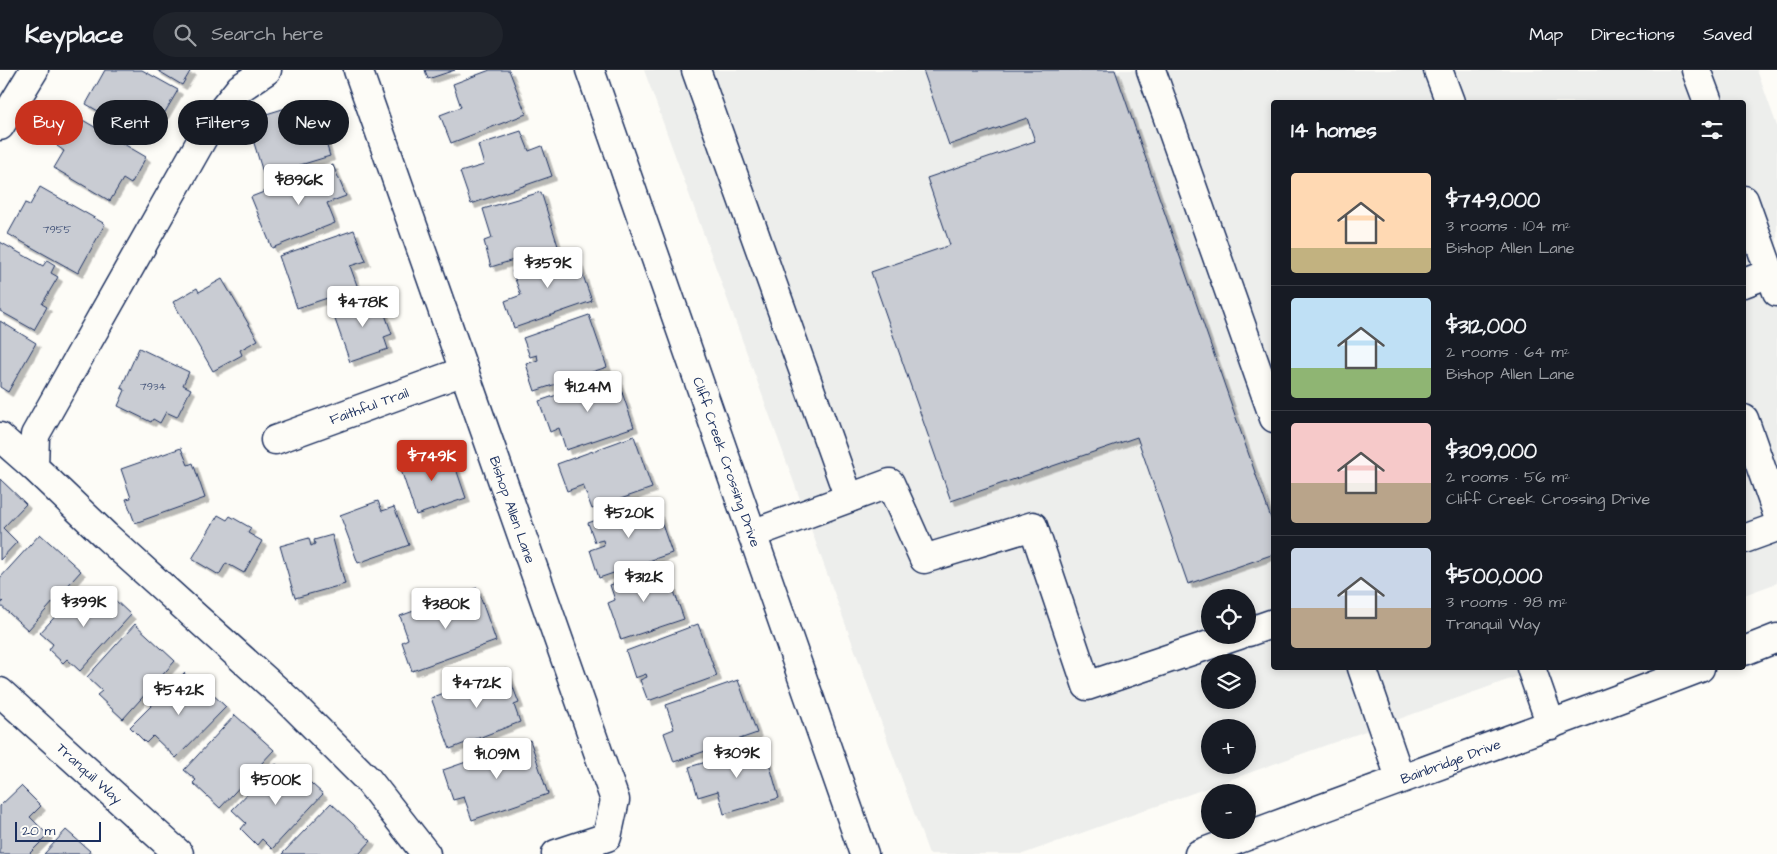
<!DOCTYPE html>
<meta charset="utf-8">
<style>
body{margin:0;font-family:"Architects Daughter",sans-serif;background:#20242c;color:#f1f3f6;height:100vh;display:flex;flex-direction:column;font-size:19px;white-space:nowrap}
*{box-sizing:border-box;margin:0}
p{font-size:16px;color:#9ea1a6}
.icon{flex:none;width:28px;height:28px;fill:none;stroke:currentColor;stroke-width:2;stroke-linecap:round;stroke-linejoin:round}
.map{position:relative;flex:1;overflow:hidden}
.details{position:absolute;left:1271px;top:30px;width:475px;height:570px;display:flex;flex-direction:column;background:#171b24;border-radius:5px;box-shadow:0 2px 8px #0003}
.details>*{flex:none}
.top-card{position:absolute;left:15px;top:30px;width:475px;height:45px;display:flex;gap:10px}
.controls{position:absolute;left:1201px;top:519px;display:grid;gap:10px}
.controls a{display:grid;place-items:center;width:55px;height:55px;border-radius:50%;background:#171b24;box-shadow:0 2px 8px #0003;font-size:25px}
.scale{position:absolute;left:15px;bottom:12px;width:86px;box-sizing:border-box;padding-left:5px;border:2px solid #1b2f5e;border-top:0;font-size:14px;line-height:18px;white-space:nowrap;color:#1b2f5e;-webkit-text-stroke:4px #fdfcf7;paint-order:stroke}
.price{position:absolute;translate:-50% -42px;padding:0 11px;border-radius:5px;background:#fff;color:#222;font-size:16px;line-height:32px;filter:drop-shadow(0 1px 2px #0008)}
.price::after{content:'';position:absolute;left:50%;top:30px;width:15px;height:11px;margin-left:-8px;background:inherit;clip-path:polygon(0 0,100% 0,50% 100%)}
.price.active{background:#c8321e;color:#fff}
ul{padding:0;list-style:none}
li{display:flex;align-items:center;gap:15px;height:125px;padding:0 20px}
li+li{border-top:1px solid #363941}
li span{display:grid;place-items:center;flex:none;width:140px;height:100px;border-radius:5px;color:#555}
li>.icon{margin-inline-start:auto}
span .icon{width:60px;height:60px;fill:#fffc;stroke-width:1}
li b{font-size:21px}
h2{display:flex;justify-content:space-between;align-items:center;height:60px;padding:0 20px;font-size:21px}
.chip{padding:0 18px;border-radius:22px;background:#171b24;box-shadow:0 2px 8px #0003;font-size:18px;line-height:45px}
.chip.active{background:#c8321e;color:#fff}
header{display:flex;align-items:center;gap:30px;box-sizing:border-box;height:70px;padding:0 25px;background:#171b24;border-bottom:1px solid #363941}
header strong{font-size:24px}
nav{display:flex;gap:28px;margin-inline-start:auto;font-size:18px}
.search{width:350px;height:45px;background:#20242c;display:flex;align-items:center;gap:12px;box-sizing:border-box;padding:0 18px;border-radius:28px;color:#9ea1a6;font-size:19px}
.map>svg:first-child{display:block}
.built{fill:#edeeec;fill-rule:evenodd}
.building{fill:#c9ccd3;stroke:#1b2f5e;filter:url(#shadow)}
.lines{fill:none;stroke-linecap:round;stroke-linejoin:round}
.minor-casing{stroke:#1b2f5e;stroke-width:31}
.minor{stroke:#fdfcf7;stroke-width:28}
.labels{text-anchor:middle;stroke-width:4;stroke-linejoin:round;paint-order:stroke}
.number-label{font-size:11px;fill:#46567b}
.street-label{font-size:14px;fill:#1b2f5e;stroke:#fdfcf7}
</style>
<header>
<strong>Keyplace</strong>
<div class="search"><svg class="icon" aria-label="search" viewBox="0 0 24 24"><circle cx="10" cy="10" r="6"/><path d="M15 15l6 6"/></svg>Search here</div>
<nav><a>Map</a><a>Directions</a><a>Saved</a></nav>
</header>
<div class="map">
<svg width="1777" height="784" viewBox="0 0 1777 784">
<defs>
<filter id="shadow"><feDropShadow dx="4.5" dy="4.5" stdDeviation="0" flood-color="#0004"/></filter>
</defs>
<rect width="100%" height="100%" fill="#fdfcf7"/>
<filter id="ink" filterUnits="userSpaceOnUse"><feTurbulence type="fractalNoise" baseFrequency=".02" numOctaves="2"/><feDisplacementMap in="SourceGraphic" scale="10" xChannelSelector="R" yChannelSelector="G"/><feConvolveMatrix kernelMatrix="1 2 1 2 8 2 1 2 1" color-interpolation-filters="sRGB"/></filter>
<g filter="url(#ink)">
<path class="built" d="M644 0H1757L1777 56V513L1744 525V32H1274V598H1541L1023 784H929ZM1210 528H1248V565H1210ZM1210 592H1248V630H1210ZM1210 658H1248V695H1210Z"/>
<g class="building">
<polygon points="105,0 142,0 178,20 161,49 146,41 134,62 86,34"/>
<polygon points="157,0 191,0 182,15"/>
<polygon points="425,0 455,0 428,9"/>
<polygon points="490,0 509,0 526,44 451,73 440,45 461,37 453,14"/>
<polygon points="923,0 1115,0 1274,457 1274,484 1188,514 1137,367 951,431 871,202 950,175 927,108 1035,71 1027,48 949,75"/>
<polygon points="302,33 306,45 311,44 315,58 321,56 330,86 264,106 247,50"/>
<polygon points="81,49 146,87 131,114 123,109 110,131 54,98 64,81 57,76 67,59 73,63"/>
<polygon points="521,61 529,81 542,76 552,106 471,134 460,102 484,95 478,75"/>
<polygon points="333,95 346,126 327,133 335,153 272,178 251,127"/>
<polygon points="40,117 105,154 78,203 8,164 25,133 30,135"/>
<polygon points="541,122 558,176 491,197 484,171 492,168 483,139"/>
<polygon points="354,160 366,191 350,196 358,218 297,238 279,186"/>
<polygon points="0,172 43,196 47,190 55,195 51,203 58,207 42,234 47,237 34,260 0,241"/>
<polygon points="574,180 592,231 514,258 505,231 521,225 512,201"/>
<polygon points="222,209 258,270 240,280 242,285 213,301 173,232 197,218 199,222"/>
<polygon points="378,225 392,264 384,267 388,279 350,292 332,241"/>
<polygon points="589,245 607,297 535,321 526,294 538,290 537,285 530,287 523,268"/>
<polygon points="0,251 36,273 8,322 0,317"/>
<polygon points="139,278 189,302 183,315 191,319 177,347 166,342 160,353 153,349 151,352 118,336 125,320 121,318"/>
<polygon points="616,305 634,357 566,380 559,358 550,362 539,331"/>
<polygon points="634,366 652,418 592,439 583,415 567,421 557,394"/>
<polygon points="181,378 188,395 193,393 205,428 135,453 126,429 131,428 121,399"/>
<polygon points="450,381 466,428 416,445 399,394 429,383 430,388"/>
<polygon points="0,409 26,434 3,458 17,472 0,490"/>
<polygon points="378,431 382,441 394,437 409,475 358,493 340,445"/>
<polygon points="650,431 653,438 656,437 672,483 599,508 590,480 604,475 603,470 595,472 588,453"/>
<polygon points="218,445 227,450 230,446 251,458 248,463 262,471 244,503 226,493 219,505 192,489"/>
<polygon points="40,464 81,501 28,560 0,535 3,532 0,529 0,508"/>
<polygon points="332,465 345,514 295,528 280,476 309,468 311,476 315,474 314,470"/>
<polygon points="665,496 684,549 621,570 608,533 615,530 610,515"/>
<polygon points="83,516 105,537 113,528 131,545 80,601 67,589 63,593 49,580 53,574 40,563"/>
<polygon points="477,518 496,571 412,601 402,572 408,569 400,546"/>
<polygon points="135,554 175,591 123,649 97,625 102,621 87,607"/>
<polygon points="698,554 717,606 648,631 640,610 647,607 646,604 635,608 626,581"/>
<polygon points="506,599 519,633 514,635 520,652 450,679 431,628"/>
<polygon points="184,603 202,622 206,618 226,637 176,688 153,666 146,673 130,657"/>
<polygon points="738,610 757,663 674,692 664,663 674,659 666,635"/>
<polygon points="235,645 274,680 220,738 193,713 196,710 184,700"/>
<polygon points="530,670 548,724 472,750 464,727 453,730 443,700"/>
<polygon points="764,675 779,728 724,744 718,721 698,727 689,697"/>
<polygon points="276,694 296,712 302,705 323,724 272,779 262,769 257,775 241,759 246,753 232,740"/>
<polygon points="21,716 41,736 30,747 48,765 29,784 0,784 0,736"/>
<polygon points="331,733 371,771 359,784 282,784"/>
<polygon points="66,760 90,781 88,784 44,784"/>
</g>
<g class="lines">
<g class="minor-casing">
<g id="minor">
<polyline points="267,0 240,18 209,57 35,365 34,397 106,466 290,632 368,710 426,784"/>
<path id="s1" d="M358 0 615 730 607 767 556 784"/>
<path id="s2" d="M590 0 864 784"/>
<polyline points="696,0 849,428"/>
<polyline points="1151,0 1274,348"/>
<polyline points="1438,0 1450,32"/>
<polyline points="1696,0 1708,32"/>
<polyline points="0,56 34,0"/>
<polyline points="1744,130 1777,222"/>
<polyline points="1744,213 1770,203"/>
<polyline points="1744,349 1777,443"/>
<polyline points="0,367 34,397"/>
<path id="s3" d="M275 370 464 301"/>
<polyline points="752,464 890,413 924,489 1033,456 1087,616 1239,565"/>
<polyline points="1744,469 1777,457"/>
<polyline points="1248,562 1274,553"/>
<polyline points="1744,581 1777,568"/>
<polyline points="1362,598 1400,708"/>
<polyline points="1531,598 1551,655"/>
<path id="s4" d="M0 622 179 784"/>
<path id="s5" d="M1199 784C1366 721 1534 662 1700 598"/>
</g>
</g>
<use href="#minor" class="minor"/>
</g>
</g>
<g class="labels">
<g class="number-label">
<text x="57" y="163">7955</text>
<text x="153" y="320">7934</text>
</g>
<g class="street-label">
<text dy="5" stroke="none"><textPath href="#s3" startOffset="100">Faithful Trail</textPath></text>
<text dy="5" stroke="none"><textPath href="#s2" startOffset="415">Cliff Creek Crossing Drive</textPath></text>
<text dy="5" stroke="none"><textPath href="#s1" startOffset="466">Bishop Allen Lane</textPath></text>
<text dy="5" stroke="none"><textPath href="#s5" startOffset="268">Bainbridge Drive</textPath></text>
<text dy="5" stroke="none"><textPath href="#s4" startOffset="121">Tranquil Way</textPath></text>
</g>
</g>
</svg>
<div class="controls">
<a><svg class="icon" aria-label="locate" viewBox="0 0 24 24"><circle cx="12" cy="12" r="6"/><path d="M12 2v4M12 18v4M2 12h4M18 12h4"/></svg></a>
<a><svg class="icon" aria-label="layers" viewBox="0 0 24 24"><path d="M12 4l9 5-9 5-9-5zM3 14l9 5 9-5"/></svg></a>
<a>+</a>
<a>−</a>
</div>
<div class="scale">20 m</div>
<b class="price" style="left:299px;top:136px">$896K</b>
<b class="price" style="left:548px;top:219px">$359K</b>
<b class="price" style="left:363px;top:258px">$478K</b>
<b class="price" style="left:588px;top:343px">$1.24M</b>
<b class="price active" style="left:432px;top:412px">$749K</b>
<b class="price" style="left:629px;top:469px">$520K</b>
<b class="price" style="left:644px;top:533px">$312K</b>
<b class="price" style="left:84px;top:558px">$399K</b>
<b class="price" style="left:446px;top:560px">$380K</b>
<b class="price" style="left:477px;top:639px">$472K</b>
<b class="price" style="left:179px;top:646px">$542K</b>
<b class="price" style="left:737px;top:709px">$309K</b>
<b class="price" style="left:497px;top:710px">$1.09M</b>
<b class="price" style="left:276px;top:736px">$500K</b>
<div class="top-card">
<a class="chip active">Buy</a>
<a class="chip">Rent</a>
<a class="chip">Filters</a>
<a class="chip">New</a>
</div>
<section class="details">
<h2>14 homes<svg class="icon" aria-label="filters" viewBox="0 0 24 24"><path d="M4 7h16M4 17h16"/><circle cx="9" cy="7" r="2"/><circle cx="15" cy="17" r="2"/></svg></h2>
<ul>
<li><span style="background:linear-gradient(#ffd9b3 75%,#c2b280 0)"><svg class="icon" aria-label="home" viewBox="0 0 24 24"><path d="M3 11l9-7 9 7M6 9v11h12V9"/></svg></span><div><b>$749,000</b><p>3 rooms · 104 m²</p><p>Bishop Allen Lane</p></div></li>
<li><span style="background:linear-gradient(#bfe0f5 70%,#8fb573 0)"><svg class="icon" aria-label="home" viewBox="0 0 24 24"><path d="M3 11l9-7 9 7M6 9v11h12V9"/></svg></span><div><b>$312,000</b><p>2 rooms · 64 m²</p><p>Bishop Allen Lane</p></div></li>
<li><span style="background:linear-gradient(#f6c9c9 60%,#b9a48a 0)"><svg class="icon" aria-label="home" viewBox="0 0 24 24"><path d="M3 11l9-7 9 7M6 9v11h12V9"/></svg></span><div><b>$309,000</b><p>2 rooms · 56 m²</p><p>Cliff Creek Crossing Drive</p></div></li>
<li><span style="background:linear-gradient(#c9d6e8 60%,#b9a48a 0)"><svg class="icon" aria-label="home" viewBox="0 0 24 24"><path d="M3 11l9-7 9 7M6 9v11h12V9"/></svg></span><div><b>$500,000</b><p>3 rooms · 98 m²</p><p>Tranquil Way</p></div></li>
</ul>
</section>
</div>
